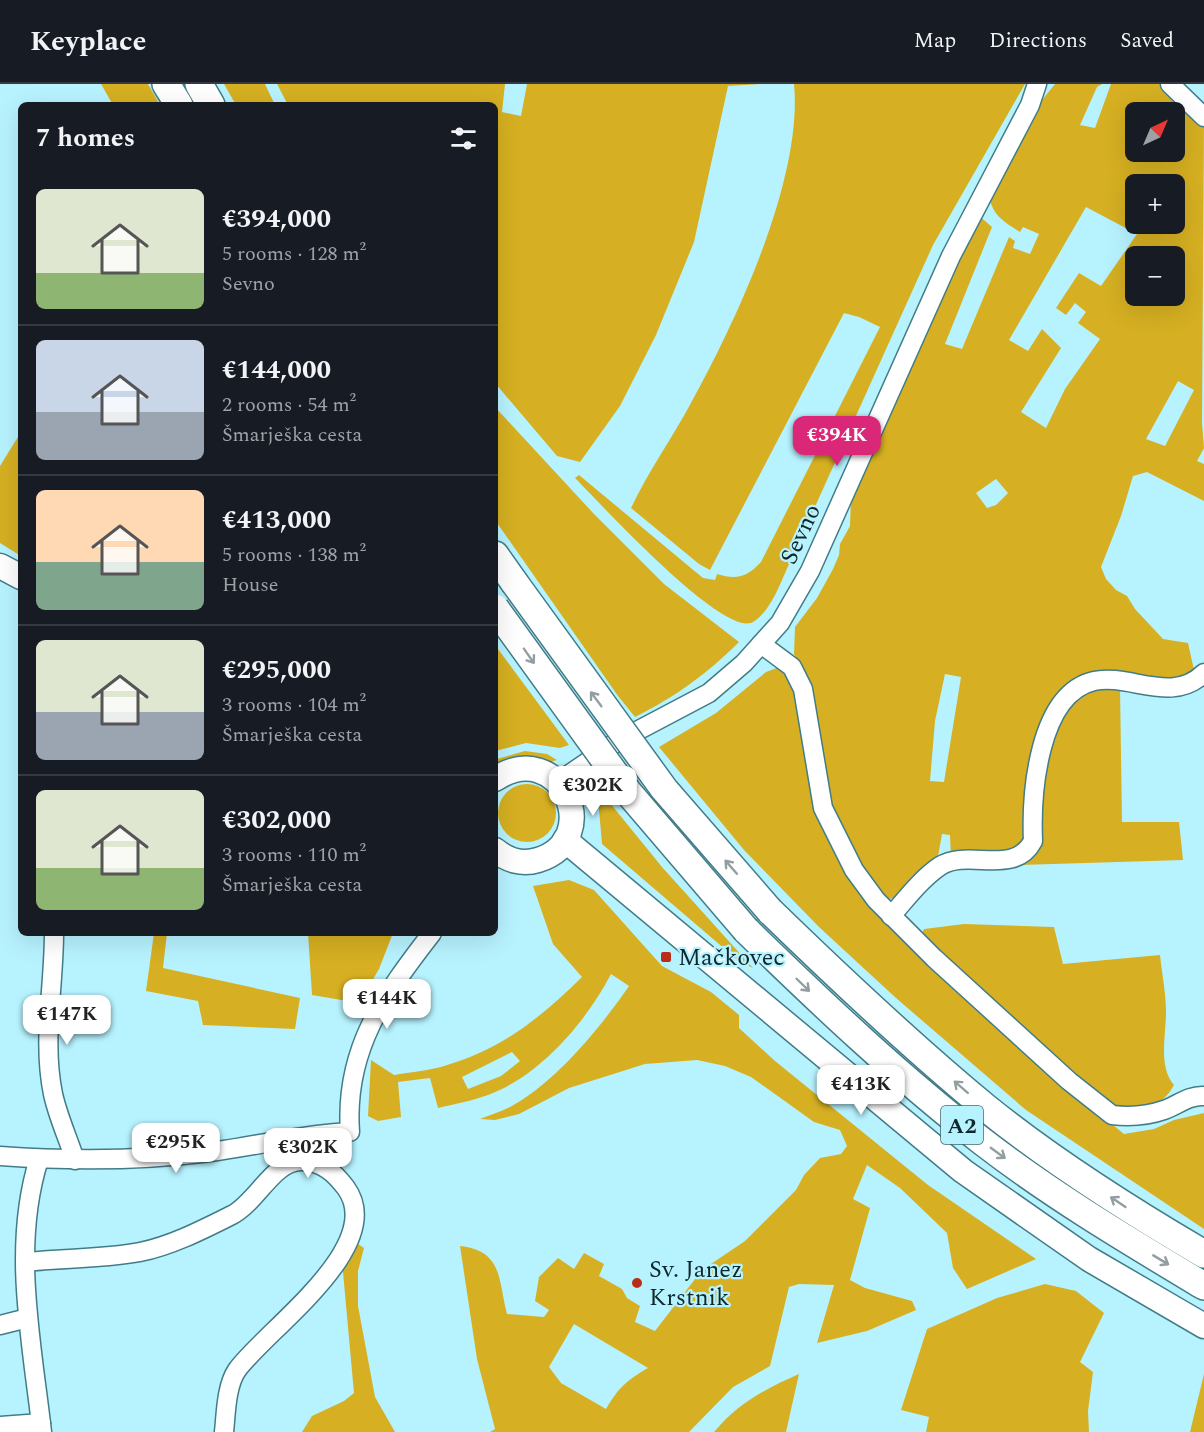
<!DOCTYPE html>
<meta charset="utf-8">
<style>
body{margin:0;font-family:Spectral,serif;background:#20242c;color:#f1f3f6;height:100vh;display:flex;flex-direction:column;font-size:22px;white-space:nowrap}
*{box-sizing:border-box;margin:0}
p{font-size:20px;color:#9ea1a6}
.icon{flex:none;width:33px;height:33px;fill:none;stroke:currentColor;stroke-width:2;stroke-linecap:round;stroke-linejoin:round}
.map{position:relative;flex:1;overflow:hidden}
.sheet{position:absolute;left:18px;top:18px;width:480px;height:834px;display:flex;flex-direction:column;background:#171b24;border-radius:9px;box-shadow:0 6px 24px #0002}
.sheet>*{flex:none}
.needle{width:39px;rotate:44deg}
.tools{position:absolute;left:1125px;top:18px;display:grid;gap:12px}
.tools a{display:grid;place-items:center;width:60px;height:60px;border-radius:9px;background:#171b24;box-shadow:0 6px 24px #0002;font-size:30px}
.price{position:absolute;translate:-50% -51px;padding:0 14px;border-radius:12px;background:#fff;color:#222;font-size:20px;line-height:39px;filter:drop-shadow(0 2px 3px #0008)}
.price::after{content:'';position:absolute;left:50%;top:36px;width:18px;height:14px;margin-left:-9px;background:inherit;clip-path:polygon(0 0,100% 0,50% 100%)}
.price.active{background:#db2777;color:#fff}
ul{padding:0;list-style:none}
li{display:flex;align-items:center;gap:18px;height:150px;padding:0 18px}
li+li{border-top:2px solid #363941}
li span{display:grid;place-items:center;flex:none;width:168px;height:120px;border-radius:9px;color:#555}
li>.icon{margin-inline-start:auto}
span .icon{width:72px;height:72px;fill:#fffc;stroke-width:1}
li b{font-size:26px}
h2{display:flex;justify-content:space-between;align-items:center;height:72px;padding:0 18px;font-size:26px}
header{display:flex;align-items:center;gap:36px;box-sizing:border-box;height:84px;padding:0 30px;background:#171b24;border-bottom:2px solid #363941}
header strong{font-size:28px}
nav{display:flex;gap:33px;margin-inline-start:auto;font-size:21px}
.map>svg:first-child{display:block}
.green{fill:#d6b022;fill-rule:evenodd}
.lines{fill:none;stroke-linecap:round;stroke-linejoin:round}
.minor-casing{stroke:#427c87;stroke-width:21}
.major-casing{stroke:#427c87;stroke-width:27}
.highway-casing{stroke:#427c87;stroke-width:30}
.minor{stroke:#fff;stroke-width:18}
.major{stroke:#fff;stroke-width:24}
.highway{stroke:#fff;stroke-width:27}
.highway-bridge-casing{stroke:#427c87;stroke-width:30;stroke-linecap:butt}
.highway-bridge{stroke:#fff;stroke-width:27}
.oneway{stroke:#939ea0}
.poi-dot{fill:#ba2e18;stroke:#b7f3ff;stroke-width:2}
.labels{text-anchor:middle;stroke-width:4.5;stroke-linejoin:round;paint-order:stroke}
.shield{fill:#b7f3ff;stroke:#41646b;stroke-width:1.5}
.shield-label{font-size:22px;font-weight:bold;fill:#0f272c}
.street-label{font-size:24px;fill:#0f272c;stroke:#b7f3ff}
.poi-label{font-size:24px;fill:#0f272c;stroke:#b7f3ff;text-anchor:start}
</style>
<header>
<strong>Keyplace</strong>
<nav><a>Map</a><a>Directions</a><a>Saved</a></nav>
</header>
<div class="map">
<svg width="1204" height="1348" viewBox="0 0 1204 1348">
<rect width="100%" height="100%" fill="#b7f3ff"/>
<g class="green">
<polygon points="101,0 148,0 160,21 113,21"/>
<polygon points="224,0 265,0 275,21 236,21"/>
<polygon points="277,0 505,0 502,28 521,32 527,0 761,0 728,2 694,158 656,251 620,322 580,378 557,372 495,299 495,21 288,21"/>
<path d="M794 0H1025L933 161 791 476C782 494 772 527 753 538 724 555 598 417 575 394L579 391 703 494 715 496 717 490C737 496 747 493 761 478L880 243 859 233 844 229 710 486 699 480 631 424C649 386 673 353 692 317 737 235 803 94 794 0Z"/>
<path d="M1055 0H1102L1097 3 1080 41 1095 44 1111 0H1162L1204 39 1202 339 1204 364 1197 377 1204 380V417L1147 388 1133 392 1121 432 1101 483 1106 495 1116 506 1127 512 1135 525 1163 555 1188 559 1194 586C1176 609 1152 594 1128 594 1109 595 1078 609 1060 614L1028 757 1022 764 951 775 950 751 942 750 937 778 900 813 888 815 865 789 830 721 806 590 794 570 795 543 817 514 833 485 839 471 840 460 850 442 851 413 977 130 992 143 945 260 962 265 1009 153 1015 157 1013 164 1030 170 1039 150 1023 143 1020 148C1003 137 993 132 989 112L1034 26ZM1136 28H1174V68H1136ZM1136 100H1174V140H1136ZM1086 123 1137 150 1101 202 1079 189 1056 224 1066 231 1075 219 1086 228 1078 239 1100 255 1065 305 1046 344 1021 328 1061 264 1042 245 1028 267 1009 256ZM1136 172H1174V212H1136ZM1178 297 1194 306 1165 362 1146 355ZM996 395 1008 409 996 421 987 424 976 409ZM945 590 961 593 944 698 930 697 935 637Z"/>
<path d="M495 323 594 430 664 500 739 558C707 590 675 613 635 633L618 612 495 436Z"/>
<polygon points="21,348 21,472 0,459 0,382"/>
<polygon points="495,561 569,661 560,664 526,659 495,667"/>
<polygon points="782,582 795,601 800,620 819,737 837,774 876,829 1022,966 1124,1050 1154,1045 1174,1036 1204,1029 1204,1145 1026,1026 896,914 819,843 744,766 659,663 716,629 766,588"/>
<polygon points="1120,603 1122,738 1179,738 1183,776 1020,781 1046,667 1059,631 1087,607"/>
<polygon points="525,667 547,670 557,676 544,680 495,683 497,675"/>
<circle cx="527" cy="729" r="29"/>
<polygon points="597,703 662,783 753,884 740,878 602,760"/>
<path d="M569 796 594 806 662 882 711 908 739 931V944L775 977 928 1101 1036 1175 967 1205 953 1184 947 1149 900 1104 867 1081 853 1115 870 1124 850 1196 865 1204 912 1217 916 1226 867 1247 817 1259 834 1201 799 1200 789 1203 770 1282 733 1303 689 1348H490L495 1345 477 1275 460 1162C503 1167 498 1195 507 1230L544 1233 549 1226 535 1217 539 1193 558 1174 574 1185 584 1169 604 1180 599 1192 622 1205 627 1214 640 1222 635 1238 655 1247 702 1186 745 1157 796 1106 804 1091 820 1074 841 1070 847 1062 840 1046 814 1038 751 993 725 982 697 976 645 980 569 1004 519 1030 495 1036 480 1035C489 1031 500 1028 510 1023 555 999 600 944 629 902L611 890C586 938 540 992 488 1011 472 1017 454 1020 438 1024L430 994 398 998 401 1033 378 1037 368 1032 371 976 394 991C410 988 428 987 444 982 502 965 539 935 582 893L553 860 533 802ZM512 968 520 977 501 992 468 1005 462 993ZM574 1240 648 1284C626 1297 619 1303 606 1325L561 1299 549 1283Z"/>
<path d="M964 840 1054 843 1063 880 1160 871C1162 890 1166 909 1166 928 1166 952 1158 982 1174 1001 1161 1025 1143 1024 1119 1025L1062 981 922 849 924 845Z"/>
<polygon points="154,849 167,849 163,884 300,914 295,945 203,941 198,917 146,907"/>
<polygon points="308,849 393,849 379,885 359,919 312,911"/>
<polygon points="358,1160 364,1164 358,1187 358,1222 375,1313 395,1348 302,1348 312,1332 344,1317 354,1309 342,1177"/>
<polygon points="1045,1200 1076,1207 1104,1229 1080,1278 1093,1288 1088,1327 1089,1348 926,1348 929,1333 901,1326 927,1245 997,1214"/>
<path d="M799 1290 786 1348H714C738 1319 765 1305 799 1290Z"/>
<polygon points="1204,1290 1204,1348 1190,1348"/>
</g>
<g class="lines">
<g class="minor-casing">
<g id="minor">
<polyline points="1170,0 1204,33"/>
<path d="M761 560 792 583 803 605 823 724 854 786 876 816 934 874 1069 997 1112 1031C1130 1033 1147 1032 1164 1026 1178 1021 1189 1011 1204 1012"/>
<polyline points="558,698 618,657 709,609 744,579 780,539 810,487 951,172 1030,21 1037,0"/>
<path d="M891 832C906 815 921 795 940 782 969 764 1014 793 1033 757 1031 710 1038 610 1094 597 1129 589 1172 621 1204 589"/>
<path d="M54 849C54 903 42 957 53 1010 58 1033 68 1054 75 1076"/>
<path d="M0 1072C70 1077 140 1077 210 1068 257 1062 302 1050 350 1048 344 966 384 911 432 849"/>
<path d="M39 1075C11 1163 32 1259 42 1348"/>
<path d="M26 1178C64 1174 103 1175 140 1168 171 1162 204 1145 232 1131 257 1118 274 1076 302 1077 322 1078 334 1088 346 1104 388 1162 267 1245 237 1286 226 1302 226 1330 224 1348"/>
<polyline points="0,1241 20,1236"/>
<polyline points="0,1342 41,1339"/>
</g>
</g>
<g class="major-casing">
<g id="major">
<polyline points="0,482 21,493"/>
<path d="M495 695C560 652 606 755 538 776 522 781 507 776 495 766"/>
<polyline points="565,756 963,1087 1089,1175 1204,1242"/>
</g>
</g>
<g class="highway-casing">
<g id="highway">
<polyline points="166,0 179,21"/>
<polyline points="199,0 211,21"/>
<polyline points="495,471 514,498"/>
<path d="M770 827C840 895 910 961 985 1023 1053 1078 1129 1126 1204 1170"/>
<path d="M746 846C822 920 899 993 983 1058 1053 1112 1129 1157 1204 1202"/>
</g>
</g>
<use href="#minor" class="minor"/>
<use href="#major" class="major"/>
<use href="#highway" class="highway"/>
<g class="highway-bridge-casing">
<g id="highway-bridge">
<polyline points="514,498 664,705 770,827"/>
<polyline points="495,524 628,708 746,846"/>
</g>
</g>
<use href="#highway-bridge" class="highway-bridge"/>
</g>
<defs><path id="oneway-shaft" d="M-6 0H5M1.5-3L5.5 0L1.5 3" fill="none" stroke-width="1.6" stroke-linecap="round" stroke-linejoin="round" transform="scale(1.5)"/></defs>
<g class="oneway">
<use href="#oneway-shaft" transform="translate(529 572) rotate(55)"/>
<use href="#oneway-shaft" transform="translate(596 615) rotate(-127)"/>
<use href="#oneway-shaft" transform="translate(731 783) rotate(-131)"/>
<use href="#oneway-shaft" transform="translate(803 901) rotate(44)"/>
<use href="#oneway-shaft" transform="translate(961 1003) rotate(-139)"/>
<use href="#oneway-shaft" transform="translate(998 1069) rotate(36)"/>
<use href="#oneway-shaft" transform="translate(1118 1118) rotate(-146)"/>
<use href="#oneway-shaft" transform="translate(1161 1176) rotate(31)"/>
</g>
<g class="poi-dot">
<rect x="660" y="867" width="12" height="12" rx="3"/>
<circle cx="637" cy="1199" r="6"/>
</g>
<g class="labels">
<rect class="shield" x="941" y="1022" width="42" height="38" rx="4.5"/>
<g class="shield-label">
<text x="962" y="1049">A2</text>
</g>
<g class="street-label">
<text transform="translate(800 450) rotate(-65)" y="8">Sevno</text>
</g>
<g class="poi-label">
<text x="678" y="881">Mačkovec</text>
<text x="649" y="1193">Sv. Janez<tspan x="649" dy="28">Krstnik</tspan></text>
</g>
</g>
</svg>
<div class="tools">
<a><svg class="needle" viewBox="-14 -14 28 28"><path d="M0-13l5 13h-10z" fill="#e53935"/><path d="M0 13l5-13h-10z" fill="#9ea1a6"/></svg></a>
<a>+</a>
<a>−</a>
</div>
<b class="price active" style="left:837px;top:383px">€394K</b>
<b class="price" style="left:593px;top:733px">€302K</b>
<b class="price" style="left:387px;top:946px">€144K</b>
<b class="price" style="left:67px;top:962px">€147K</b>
<b class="price" style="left:861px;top:1032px">€413K</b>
<b class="price" style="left:176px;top:1090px">€295K</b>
<b class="price" style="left:308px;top:1095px">€302K</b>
<section class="sheet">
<h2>7 homes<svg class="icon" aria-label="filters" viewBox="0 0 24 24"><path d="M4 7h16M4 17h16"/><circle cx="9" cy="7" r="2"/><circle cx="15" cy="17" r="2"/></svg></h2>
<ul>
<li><span style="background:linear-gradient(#dfe7d0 70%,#8fb573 0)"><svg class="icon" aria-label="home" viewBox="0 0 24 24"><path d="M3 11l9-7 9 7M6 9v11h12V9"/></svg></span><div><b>€394,000</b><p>5 rooms · 128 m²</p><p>Sevno</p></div></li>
<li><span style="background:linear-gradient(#c9d6e8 60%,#9aa5b1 0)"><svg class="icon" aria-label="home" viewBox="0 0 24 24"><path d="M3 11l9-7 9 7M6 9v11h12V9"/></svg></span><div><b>€144,000</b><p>2 rooms · 54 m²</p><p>Šmarješka cesta</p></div></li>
<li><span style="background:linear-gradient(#ffd9b3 60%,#7fa58c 0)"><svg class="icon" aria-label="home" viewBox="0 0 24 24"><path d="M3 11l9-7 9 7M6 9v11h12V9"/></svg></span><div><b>€413,000</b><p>5 rooms · 138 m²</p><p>House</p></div></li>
<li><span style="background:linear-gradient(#dfe7d0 60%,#9aa5b1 0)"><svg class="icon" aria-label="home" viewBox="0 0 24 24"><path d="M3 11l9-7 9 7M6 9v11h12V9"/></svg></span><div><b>€295,000</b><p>3 rooms · 104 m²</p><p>Šmarješka cesta</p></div></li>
<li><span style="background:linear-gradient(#dfe7d0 65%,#8fb573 0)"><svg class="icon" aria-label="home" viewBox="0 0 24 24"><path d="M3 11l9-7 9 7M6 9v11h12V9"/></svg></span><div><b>€302,000</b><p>3 rooms · 110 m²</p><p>Šmarješka cesta</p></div></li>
</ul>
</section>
</div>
